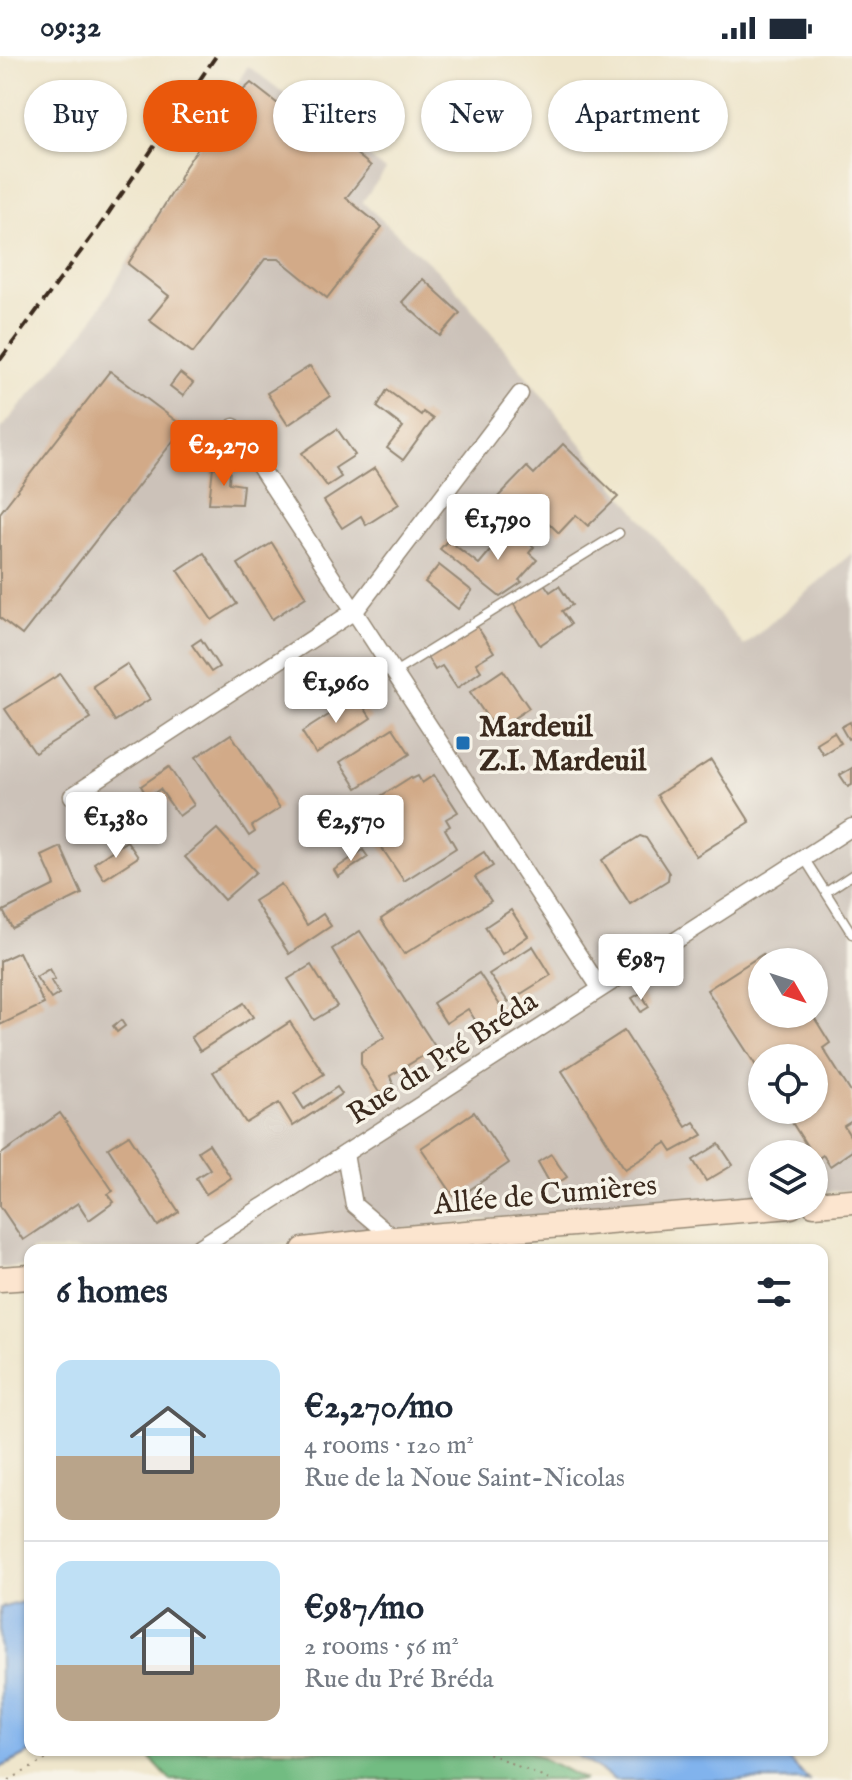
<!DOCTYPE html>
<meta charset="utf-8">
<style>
body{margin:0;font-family:"IM FELL English",serif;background:#f6f6f7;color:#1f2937;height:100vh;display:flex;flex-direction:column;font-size:30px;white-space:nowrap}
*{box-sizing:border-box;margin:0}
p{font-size:26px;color:#747a83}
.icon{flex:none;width:44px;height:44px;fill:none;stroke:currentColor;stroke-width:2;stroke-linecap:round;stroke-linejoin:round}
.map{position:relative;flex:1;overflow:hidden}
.panel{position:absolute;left:24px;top:1188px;width:804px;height:512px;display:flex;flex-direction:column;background:#fff;border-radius:16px;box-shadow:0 2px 6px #0004}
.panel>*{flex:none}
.top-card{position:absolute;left:24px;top:24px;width:804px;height:72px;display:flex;gap:16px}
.needle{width:52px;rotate:129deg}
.buttons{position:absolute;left:748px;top:892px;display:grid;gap:16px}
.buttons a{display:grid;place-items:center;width:80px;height:80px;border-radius:50%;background:#fff;box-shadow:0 2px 6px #0004;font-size:40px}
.price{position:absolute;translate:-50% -68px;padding:0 18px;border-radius:8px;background:#fff;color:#222;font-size:26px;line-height:52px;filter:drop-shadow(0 2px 4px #0008)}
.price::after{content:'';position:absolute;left:50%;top:48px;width:24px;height:18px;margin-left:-12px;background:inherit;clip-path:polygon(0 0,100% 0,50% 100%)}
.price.on{background:#ea580c;color:#fff}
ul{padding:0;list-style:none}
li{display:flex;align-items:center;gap:24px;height:200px;padding:0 32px}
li+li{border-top:2px solid #e0e1e3}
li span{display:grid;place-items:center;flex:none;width:224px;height:160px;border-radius:16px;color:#555}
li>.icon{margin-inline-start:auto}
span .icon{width:96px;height:96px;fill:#fffc;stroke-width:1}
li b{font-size:34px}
h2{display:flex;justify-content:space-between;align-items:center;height:96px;padding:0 32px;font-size:34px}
.pill{padding:0 28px;border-radius:36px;background:#fff;box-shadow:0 2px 6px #0004;font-size:28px;line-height:72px}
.pill.on{background:#ea580c;color:#fff}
.status{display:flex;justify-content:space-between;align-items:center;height:56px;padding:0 40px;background:#fff;direction:ltr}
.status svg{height:22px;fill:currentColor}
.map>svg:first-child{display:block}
.industrial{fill:#ccc2b9;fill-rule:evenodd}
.forest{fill:#72bc82;stroke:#567350;stroke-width:2}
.water{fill:#81b3ed;stroke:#5e6e86;stroke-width:2}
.building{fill:#d2aa88}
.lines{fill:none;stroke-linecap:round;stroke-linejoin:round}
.lane-casing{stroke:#958875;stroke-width:11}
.street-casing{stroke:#958875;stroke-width:19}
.secondary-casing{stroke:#958875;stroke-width:27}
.path{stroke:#958875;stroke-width:2;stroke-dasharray:2 6;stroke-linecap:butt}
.lane{stroke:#fff;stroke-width:8}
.street{stroke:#fff;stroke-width:16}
.secondary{stroke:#fce5cf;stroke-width:24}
.rail{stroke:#3b2a1e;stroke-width:4;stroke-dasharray:12 6;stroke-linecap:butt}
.poi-dot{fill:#1f6fb2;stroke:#f7f3e8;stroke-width:3}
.labels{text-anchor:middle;stroke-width:7;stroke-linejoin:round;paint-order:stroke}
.poi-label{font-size:30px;font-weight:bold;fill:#3b2a1e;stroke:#f7f3e8;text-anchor:start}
.street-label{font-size:30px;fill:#3b2a1e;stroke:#f7f3e8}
</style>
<div class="status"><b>09:32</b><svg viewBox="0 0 49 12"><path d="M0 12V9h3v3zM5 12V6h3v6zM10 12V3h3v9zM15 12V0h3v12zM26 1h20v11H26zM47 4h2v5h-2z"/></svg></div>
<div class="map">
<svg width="852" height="1724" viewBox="0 0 852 1724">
<rect width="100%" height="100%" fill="#f7f3e8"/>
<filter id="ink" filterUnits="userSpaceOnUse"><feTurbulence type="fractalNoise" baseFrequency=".0125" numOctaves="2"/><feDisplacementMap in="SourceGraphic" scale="16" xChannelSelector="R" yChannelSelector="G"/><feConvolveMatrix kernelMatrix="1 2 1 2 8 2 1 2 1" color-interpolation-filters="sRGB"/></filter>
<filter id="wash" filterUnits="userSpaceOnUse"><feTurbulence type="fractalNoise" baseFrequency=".006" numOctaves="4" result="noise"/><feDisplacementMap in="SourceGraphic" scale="32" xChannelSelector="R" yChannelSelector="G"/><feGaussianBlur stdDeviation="1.8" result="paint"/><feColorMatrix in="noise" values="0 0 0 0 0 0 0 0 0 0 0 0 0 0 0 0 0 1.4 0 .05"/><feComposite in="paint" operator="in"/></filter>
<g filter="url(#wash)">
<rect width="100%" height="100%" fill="#efe6cc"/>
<path class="industrial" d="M248 10 386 114 362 146 451 227 744 590 852 497V1134L814 1137V1098H762V1141L507 1162 219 1194H30V1209L0 1212V374L86 274ZM762 906H814V958H762ZM762 1002H814V1054H762Z"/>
<polygon class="forest" points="153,1694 527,1694 585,1724 170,1724 150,1702"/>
<g class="water">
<polygon points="30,1544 30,1694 35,1694 0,1712 0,1552"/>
<polygon points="569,1694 778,1694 809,1724 615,1724"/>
</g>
<g id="blocks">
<g class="building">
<polygon points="251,27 332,90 338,83 371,110 346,142 382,171 327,242 279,203 265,203 193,297 149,264 169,240 128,208 180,124 179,123 185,111 229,47"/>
<polygon points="423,223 460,257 440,280 402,246"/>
<polygon points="310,310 330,340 288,369 267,337"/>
<polygon points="110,315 184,371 22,579 0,562 0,457"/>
<polygon points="180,317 193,327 183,340 170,330"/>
<polygon points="387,334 421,359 423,356 433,363 403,404 387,392 403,371 377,351"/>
<polygon points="337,373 355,399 335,412 341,421 327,430 302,397"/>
<polygon points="563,388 618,441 588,470 576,459 559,477 525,444 510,459 494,445 527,411 534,418"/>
<polygon points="213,411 230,413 229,427 243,429 241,448 209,447"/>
<polygon points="375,412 399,448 366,469 361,460 342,472 324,445"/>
<polygon points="510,471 534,491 529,497 537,504 519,524 522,526 500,541 440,493 448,484 479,508"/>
<polygon points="272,487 306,541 272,563 238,508"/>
<polygon points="204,497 237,548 212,564 178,514"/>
<polygon points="439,509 472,535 458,553 425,526"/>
<polygon points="543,526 550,536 559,530 572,549 562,555 571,568 540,589 513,547"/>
<polygon points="476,569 494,596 476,607 481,615 457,632 442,610 435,614 427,601"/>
<polygon points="201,583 219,611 211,616 192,589"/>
<polygon points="127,608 150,643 115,665 93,630"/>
<polygon points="503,614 529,652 496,674 470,636"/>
<polygon points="60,618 91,662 35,697 5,653"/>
<polygon points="357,641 371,662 316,698 302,676"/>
<polygon points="850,666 852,680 848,683 841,671"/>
<polygon points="393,672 410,698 357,732 340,706"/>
<polygon points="834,676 841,687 823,698 816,687"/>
<polygon points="231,678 280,752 252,770 255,776 249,780 196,701"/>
<polygon points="711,704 750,766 696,800 657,739"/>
<polygon points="169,711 194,749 179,760 160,733 148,742 141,730"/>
<polygon points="852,712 852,729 848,731 840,719"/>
<polygon points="434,719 458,756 446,763 450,770 445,773 456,792 404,825 357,755 411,721 412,723 418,720 422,727"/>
<polygon points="217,773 256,816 224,844 185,801"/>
<polygon points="640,780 646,782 669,817 668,824 630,848 602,804"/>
<polygon points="127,785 138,801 104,823 94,807"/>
<polygon points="61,791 82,838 12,872 3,855 55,829 42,800"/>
<polygon points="363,794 368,801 338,821 334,814"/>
<polygon points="484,796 493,810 475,821 491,845 404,898 381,863"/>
<polygon points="281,828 307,869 323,858 331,870 289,898 254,845"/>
<polygon points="511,854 528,880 502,898 485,871"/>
<polygon points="360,875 436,992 390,1020 394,1031 386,1038 378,1035 361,1008 361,996 385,981 332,893"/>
<polygon points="533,890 551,919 508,946 489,918"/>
<polygon points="19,896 44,948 0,969 0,905"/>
<polygon points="763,898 768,906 762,906 762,958 812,958 830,987 823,992 852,1038 852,1065 844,1070 852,1083 852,1095 830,1110 823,1099 816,1104 784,1054 814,1054 814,1002 762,1002 762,1019 707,934"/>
<polygon points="311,909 337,950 314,964 288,923"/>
<polygon points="49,913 55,923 51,925 59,938 51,943 36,921"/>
<polygon points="479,917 507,960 483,976 468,953 446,967 433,947"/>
<polygon points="641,937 649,951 641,956 632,942"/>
<polygon points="244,947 253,961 200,995 191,981"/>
<polygon points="121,964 125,970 117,976 113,970"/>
<polygon points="290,966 324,1018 294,1037 304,1053 337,1031 342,1038 293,1070 279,1047 246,1067 213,1016"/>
<polygon points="624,975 686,1071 694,1066 703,1079 672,1096 666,1087 625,1113 562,1015"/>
<polygon points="474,1056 509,1107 456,1143 421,1092"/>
<polygon points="60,1057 113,1135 108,1138 114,1146 89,1164 78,1147 23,1184 0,1150 0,1099"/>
<polygon points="129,1079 179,1156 158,1170 108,1092"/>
<polygon points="209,1088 231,1122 206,1138 196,1122 210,1113 198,1095"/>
<polygon points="719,1088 733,1109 706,1125 693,1104"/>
<polygon points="551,1098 567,1121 552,1131 538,1106"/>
</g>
</g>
</g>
<g filter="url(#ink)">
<use href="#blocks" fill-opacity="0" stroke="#958875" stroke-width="2"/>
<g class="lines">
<g class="lane-casing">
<g id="lane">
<polyline points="395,616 619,477"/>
<polyline points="804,802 852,878"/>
<polyline points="826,836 852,819"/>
</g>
</g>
<g class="street-casing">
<g id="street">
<polyline points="234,371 600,932"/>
<polyline points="72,740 356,554 520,338"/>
<polyline points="345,1098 354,1149 394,1183"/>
<polyline points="200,1194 200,1191 852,771"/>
</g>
</g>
<g class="secondary-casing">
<g id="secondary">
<polyline points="814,1148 852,1145"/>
<polyline points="304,1194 394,1183 791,1150"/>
<polyline points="0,1223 30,1221"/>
</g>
</g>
<g class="path">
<polyline points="481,1694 549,1724"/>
<polyline points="9,1724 63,1694"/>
</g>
<use href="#lane" class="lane"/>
<use href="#street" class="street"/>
<use href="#secondary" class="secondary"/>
<polyline class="rail" points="0,304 99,171 216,0"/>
</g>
</g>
<rect class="poi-dot" x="455" y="679" width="16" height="16" rx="4"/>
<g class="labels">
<g class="poi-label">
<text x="479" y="680">Mardeuil<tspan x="479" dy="34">Z.I. Mardeuil</tspan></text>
</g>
<g class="street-label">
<text transform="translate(442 1001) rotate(-33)" y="10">Rue du Pré Bréda</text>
<text transform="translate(545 1138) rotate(-5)" y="10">Allée de Cumières</text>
</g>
</g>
</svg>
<div class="buttons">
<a><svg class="needle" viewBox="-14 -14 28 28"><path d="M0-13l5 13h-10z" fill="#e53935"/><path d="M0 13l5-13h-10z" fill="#747a83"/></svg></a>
<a><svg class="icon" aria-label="locate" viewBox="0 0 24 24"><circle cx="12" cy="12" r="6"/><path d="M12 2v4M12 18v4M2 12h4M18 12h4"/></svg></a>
<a><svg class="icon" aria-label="layers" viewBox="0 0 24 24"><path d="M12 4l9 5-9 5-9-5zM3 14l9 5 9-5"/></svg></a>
</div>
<b class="price on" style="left:224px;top:432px">€2,270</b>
<b class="price" style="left:498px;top:506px">€1,790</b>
<b class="price" style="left:336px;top:669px">€1,960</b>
<b class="price" style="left:116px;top:804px">€1,380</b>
<b class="price" style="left:351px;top:807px">€2,570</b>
<b class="price" style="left:641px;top:946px">€987</b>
<div class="top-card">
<a class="pill">Buy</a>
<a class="pill on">Rent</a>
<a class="pill">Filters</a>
<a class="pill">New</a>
<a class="pill">Apartment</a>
</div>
<section class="panel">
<h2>6 homes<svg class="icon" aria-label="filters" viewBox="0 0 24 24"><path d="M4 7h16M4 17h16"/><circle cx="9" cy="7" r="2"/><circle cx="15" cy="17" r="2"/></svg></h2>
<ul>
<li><span style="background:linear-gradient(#bfe0f5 60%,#b9a48a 0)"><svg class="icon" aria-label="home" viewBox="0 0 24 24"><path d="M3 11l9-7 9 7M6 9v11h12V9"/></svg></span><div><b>€2,270/mo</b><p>4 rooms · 120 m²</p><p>Rue de la Noue Saint-Nicolas</p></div></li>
<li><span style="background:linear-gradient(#bfe0f5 65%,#b9a48a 0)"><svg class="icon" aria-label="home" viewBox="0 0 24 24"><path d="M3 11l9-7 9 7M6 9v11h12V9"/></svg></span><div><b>€987/mo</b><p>2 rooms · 56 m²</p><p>Rue du Pré Bréda</p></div></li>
</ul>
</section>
</div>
